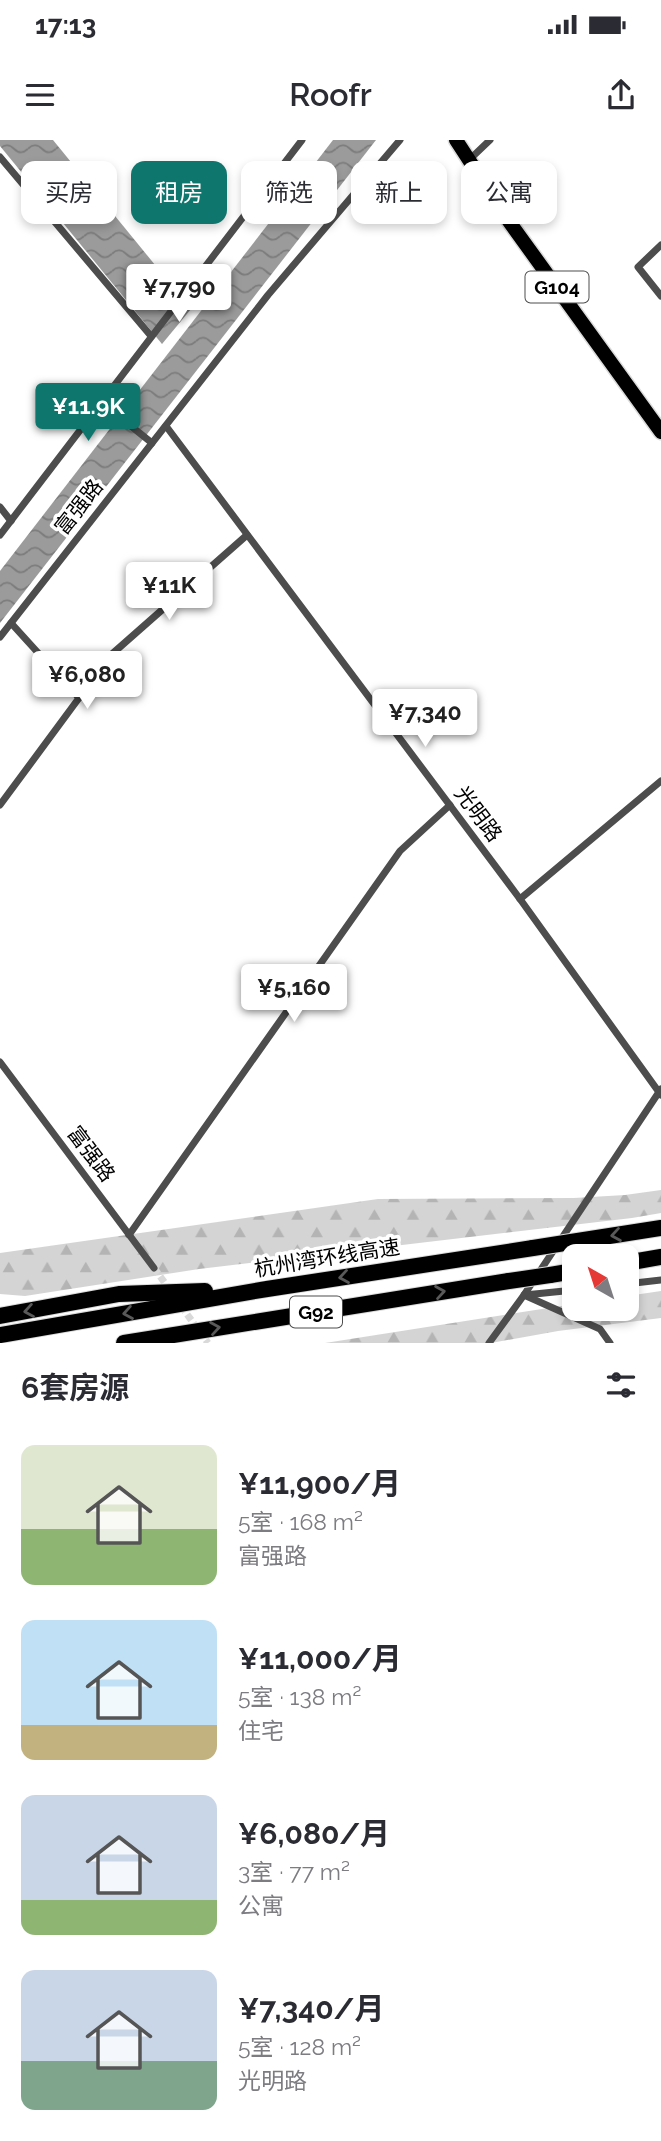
<!DOCTYPE html>
<html lang="zh">
<meta charset="utf-8">
<style>
body{margin:0;font-family:Raleway,"Noto Sans SC",sans-serif;background:#f2f2f3;color:#2b2b33;height:100vh;display:flex;flex-direction:column;font-size:26px;white-space:nowrap}
*{box-sizing:border-box;margin:0}
p{font-size:23px;color:#7c7c81}
.icon{flex:none;width:38px;height:38px;fill:none;stroke:currentColor;stroke-width:2;stroke-linecap:round;stroke-linejoin:round}
.map{position:relative;height:1203px;overflow:hidden}
.panel{display:flex;flex-direction:column;background:#fff;flex:1}
.panel>*{flex:none}
.top-card{position:absolute;left:21px;top:21px;width:620px;height:63px;display:flex;gap:14px}
.needle{width:46px;rotate:321deg}
.tools{position:absolute;left:562px;top:1104px;display:grid;gap:14px}
.tools a{display:grid;place-items:center;width:77px;height:77px;border-radius:14px;background:#fff;box-shadow:0 4px 10px #0003;font-size:35px}
.price{position:absolute;translate:-50% -60px;padding:0 16px;border-radius:7px;background:#fff;color:#222;font-size:23px;line-height:46px;filter:drop-shadow(0 2px 4px #0008)}
.price::after{content:'';position:absolute;left:50%;top:42px;width:21px;height:16px;margin-left:-10px;background:inherit;clip-path:polygon(0 0,100% 0,50% 100%)}
.price.selected{background:#0f766e;color:#fff}
ul{padding:0;list-style:none}
li{display:flex;align-items:center;gap:21px;height:175px;padding:0 21px}
li span{display:grid;place-items:center;flex:none;width:196px;height:140px;border-radius:14px;color:#555}
li>.icon{margin-inline-start:auto}
span .icon{width:84px;height:84px;fill:#fffc;stroke-width:1}
li b{font-size:30px}
h2{display:flex;justify-content:space-between;align-items:center;height:84px;padding:0 21px;font-size:30px}
.chip{padding:0 24px;border-radius:14px;background:#fff;box-shadow:0 4px 10px #0003;font-size:24px;line-height:63px}
.chip.selected{background:#0f766e;color:#fff}
.status{display:flex;justify-content:space-between;align-items:center;height:49px;padding:0 35px;background:#fff;direction:ltr}
.status svg{height:19px;fill:currentColor}
header{display:flex;justify-content:space-between;align-items:center;height:91px;padding:0 21px;background:#fff;font-size:32px;font-weight:600}
.map>svg:first-child{display:block}
.forest{fill:url(#forest-firs)}
.water{fill:url(#water-waves)}
.lines{fill:none;stroke-linecap:round;stroke-linejoin:round}
.street-tunnel{stroke:#d9d9d9;stroke-width:7;stroke-dasharray:7 3.5;stroke-linecap:butt}
.primary-casing{stroke:#dbdbdb;stroke-width:17}
.highway-casing{stroke:#dbdbdb;stroke-width:18}
.street{stroke:#4d4d4d;stroke-width:7}
.primary{stroke:#000;stroke-width:14}
.highway{stroke:#000;stroke-width:16}
.highway-bridge-casing{stroke:#dbdbdb;stroke-width:18;stroke-linecap:butt}
.highway-bridge{stroke:#000;stroke-width:16}
.oneway{stroke:#595959}
.labels{text-anchor:middle;stroke-width:7;stroke-linejoin:round;paint-order:stroke}
.shield{fill:#fff;stroke:#4c4c4c;stroke-width:2}
.shield-label{font-size:19px;font-weight:bold;fill:#000}
.street-label{font-size:21px;fill:#000;stroke:#fff}
</style>
<div class="status"><b>17:13</b><svg viewBox="0 0 49 12"><path d="M0 12V9h3v3zM5 12V6h3v6zM10 12V3h3v9zM15 12V0h3v12zM26 1h20v11H26zM47 4h2v5h-2z"/></svg></div>
<header><svg class="icon" aria-label="menu" viewBox="0 0 24 24"><path d="M4 6h16M4 12h16M4 18h16"/></svg>Roofr<svg class="icon" aria-label="share" viewBox="0 0 24 24"><path d="M12 15V3M7 8l5-5 5 5M5 13v7h14v-7"/></svg></header>
<div class="map">
<svg width="661" height="1203" viewBox="0 0 661 1203">
<defs>
<pattern id="forest-firs" width="22" height="20" patternUnits="userSpaceOnUse" patternTransform="scale(1.75)"><rect width="22" height="20" fill="#d4d4d4"/><path d="M5 1l3.5 6h-7zM16 11l3.5 6h-7z" fill="#b4b4b4"/></pattern>
<pattern id="water-waves" width="16" height="10" patternUnits="userSpaceOnUse" patternTransform="scale(1.75)"><rect width="16" height="10" fill="#9b9b9b"/><path d="M0 5q4-4 8 0t8 0" fill="none" stroke="#7c7c7c"/></pattern>
</defs>
<rect width="100%" height="100%" fill="#fff"/>
<g class="forest">
<polygon points="661,1050 661,1073 632,1078 199,1129 25,1156 0,1154 0,1113 378,1059 574,1058 625,1055"/>
<polygon points="661,1151 661,1178 558,1191 491,1203 325,1203 574,1164 574,1169 626,1169 627,1156"/>
</g>
<g class="water">
<polygon points="0,0 53,0 191,169 162,204 0,6"/>
<polygon points="333,0 376,0 0,483 0,431"/>
</g>
<g class="lines">
<g class="street-tunnel">
<polyline points="154,1128 170,1150"/>
<polyline points="181,1166 208,1203"/>
</g>
<g class="primary-casing">
<polyline id="primary" points="456,0 508,80 661,292"/>
</g>
<g class="highway-casing">
<g id="highway">
<polyline points="571,1102 661,1088"/>
<polyline points="626,1123 661,1117"/>
<polyline points="550,1135 574,1131"/>
<polyline points="0,1176 119,1154 205,1151"/>
<polyline points="0,1195 267,1149 533,1108"/>
<polyline points="124,1203 509,1141"/>
</g>
</g>
<g class="street">
<polyline points="0,17 151,196"/>
<polyline points="469,20 490,0"/>
<polyline points="661,105 638,127 661,156"/>
<polyline points="101,262 152,303"/>
<polyline points="166,286 520,759 661,955"/>
<polyline points="0,367 11,381"/>
<polyline points="0,395 302,0"/>
<polyline points="0,497 268,155 400,0"/>
<polyline points="79,558 112,514 247,395"/>
<polyline points="0,665 79,558 11,483"/>
<polyline points="520,759 661,641"/>
<polyline points="0,922 154,1128"/>
<polyline points="129,1095 400,711 450,665"/>
<polyline points="626,1144 661,1140"/>
<polyline points="524,1155 600,1189 610,1203"/>
<polyline points="525,1155 574,1150"/>
<polyline points="489,1203 524,1155 661,949"/>
</g>
<use href="#primary" class="primary"/>
<use href="#highway" class="highway"/>
<g class="highway-bridge-casing">
<g id="highway-bridge">
<polyline points="533,1108 571,1102"/>
<polyline points="509,1141 550,1135"/>
</g>
</g>
<use href="#highway-bridge" class="highway-bridge"/>
</g>
<defs><path id="oneway-chevron" d="M-2-3.5L2.5 0L-2 3.5" fill="none" stroke-width="1.6" stroke-linecap="round" stroke-linejoin="round" transform="scale(1.75)"/></defs>
<g class="oneway">
<use href="#oneway-chevron" transform="translate(616 1095) rotate(171)"/>
<use href="#oneway-chevron" transform="translate(344 1137) rotate(171)"/>
<use href="#oneway-chevron" transform="translate(440 1152) rotate(-9)"/>
<use href="#oneway-chevron" transform="translate(29 1171) rotate(170)"/>
<use href="#oneway-chevron" transform="translate(128 1173) rotate(170)"/>
<use href="#oneway-chevron" transform="translate(215 1188) rotate(-9)"/>
</g>
<g class="labels">
<g class="shield">
<rect x="525.5" y="131.5" width="63" height="31" rx="5"/>
<rect x="290" y="1156.5" width="52" height="31" rx="5"/>
</g>
<g class="shield-label">
<text x="557" y="154">G104</text>
<text x="316" y="1179">G92</text>
</g>
<g class="street-label">
<text transform="translate(79 367) rotate(-52)" y="7">富强路</text>
<text transform="translate(478 674) rotate(53)" y="7">光明路</text>
<text transform="translate(91 1014) rotate(53)" y="7">富强路</text>
<text transform="translate(327 1118) rotate(-9)" y="7">杭州湾环线高速</text>
</g>
</g>
</svg>
<div class="tools">
<a><svg class="needle" viewBox="-14 -14 28 28"><path d="M0-13l5 13h-10z" fill="#e53935"/><path d="M0 13l5-13h-10z" fill="#7c7c81"/></svg></a>
</div>
<b class="price" style="left:179px;top:184px">¥7,790</b>
<b class="price selected" style="left:88px;top:303px">¥11.9K</b>
<b class="price" style="left:169px;top:482px">¥11K</b>
<b class="price" style="left:87px;top:571px">¥6,080</b>
<b class="price" style="left:425px;top:609px">¥7,340</b>
<b class="price" style="left:294px;top:884px">¥5,160</b>
<div class="top-card">
<a class="chip">买房</a>
<a class="chip selected">租房</a>
<a class="chip">筛选</a>
<a class="chip">新上</a>
<a class="chip">公寓</a>
</div>
</div>
<section class="panel">
<h2>6套房源<svg class="icon" aria-label="filters" viewBox="0 0 24 24"><path d="M4 7h16M4 17h16"/><circle cx="9" cy="7" r="2"/><circle cx="15" cy="17" r="2"/></svg></h2>
<ul>
<li><span style="background:linear-gradient(#dfe7d0 60%,#8fb573 0)"><svg class="icon" aria-label="home" viewBox="0 0 24 24"><path d="M3 11l9-7 9 7M6 9v11h12V9"/></svg></span><div><b>¥11,900/月</b><p>5室 · 168 m²</p><p>富强路</p></div></li>
<li><span style="background:linear-gradient(#bfe0f5 75%,#c2b280 0)"><svg class="icon" aria-label="home" viewBox="0 0 24 24"><path d="M3 11l9-7 9 7M6 9v11h12V9"/></svg></span><div><b>¥11,000/月</b><p>5室 · 138 m²</p><p>住宅</p></div></li>
<li><span style="background:linear-gradient(#c9d6e8 75%,#8fb573 0)"><svg class="icon" aria-label="home" viewBox="0 0 24 24"><path d="M3 11l9-7 9 7M6 9v11h12V9"/></svg></span><div><b>¥6,080/月</b><p>3室 · 77 m²</p><p>公寓</p></div></li>
<li><span style="background:linear-gradient(#c9d6e8 65%,#7fa58c 0)"><svg class="icon" aria-label="home" viewBox="0 0 24 24"><path d="M3 11l9-7 9 7M6 9v11h12V9"/></svg></span><div><b>¥7,340/月</b><p>5室 · 128 m²</p><p>光明路</p></div></li>
</ul>
</section>
